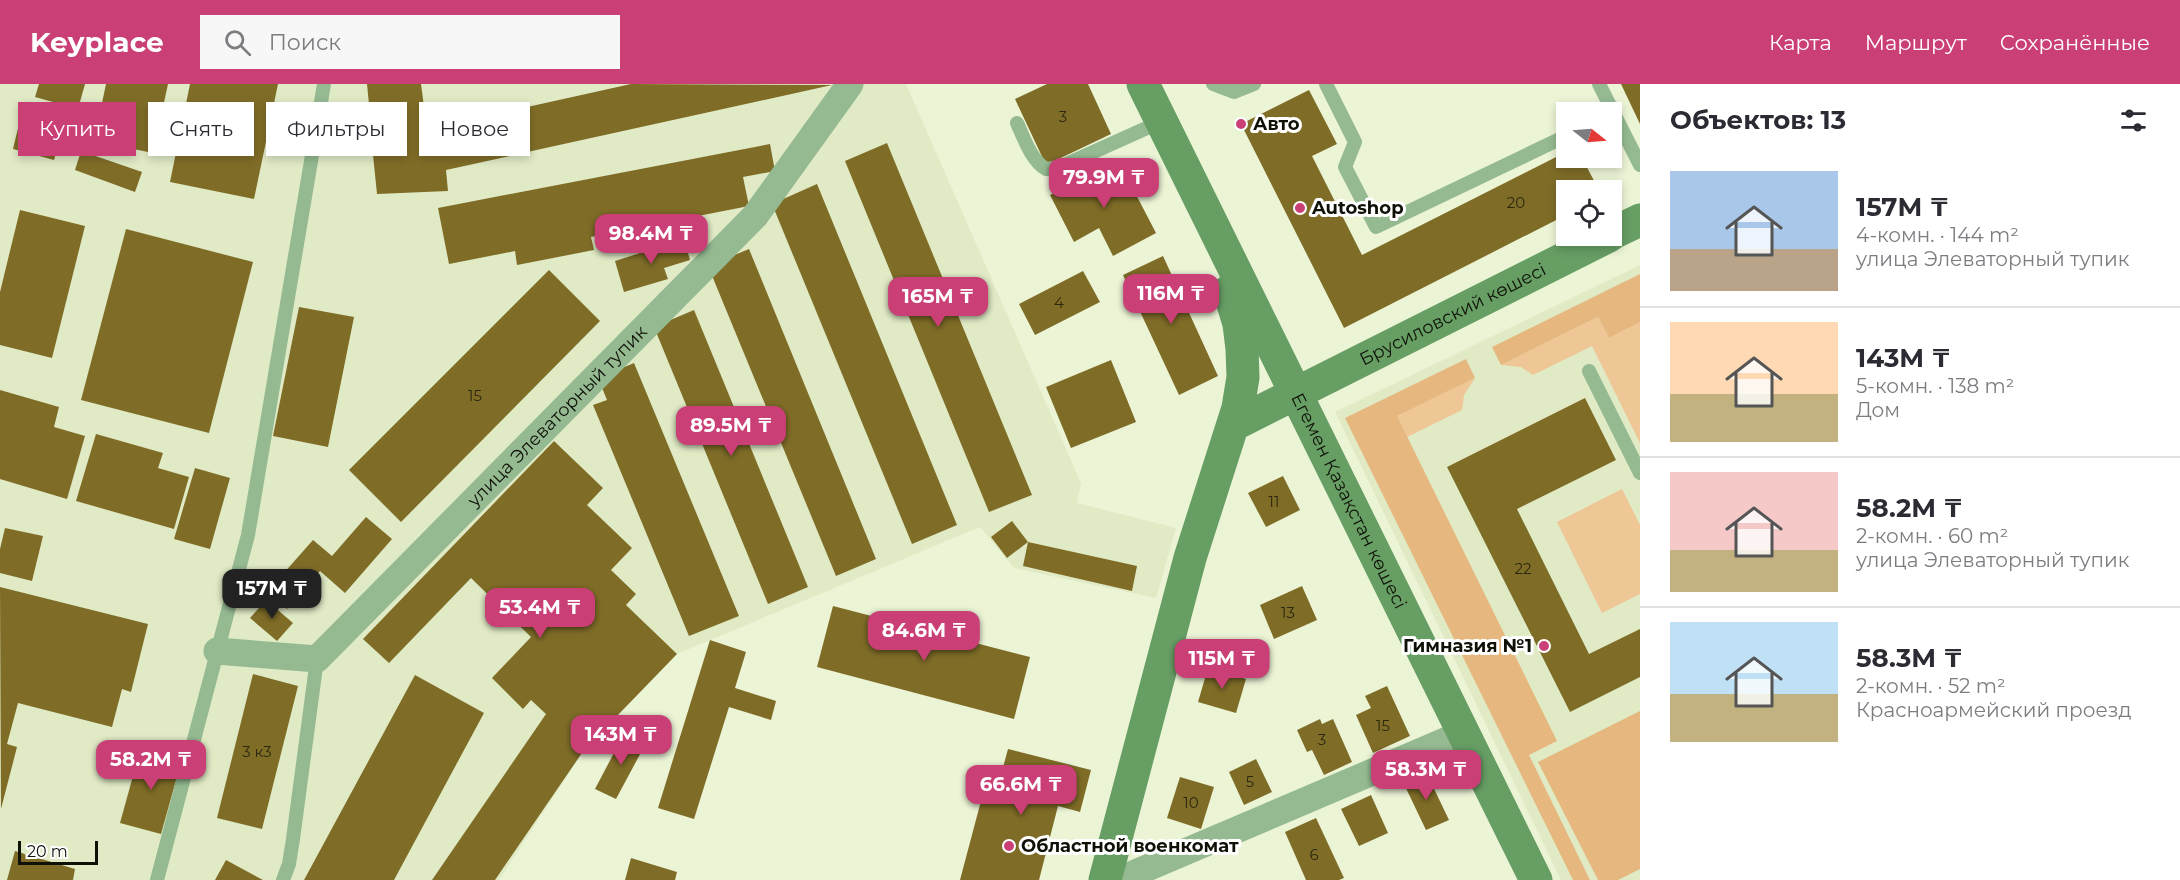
<!DOCTYPE html>
<html lang="ru">
<meta charset="utf-8">
<style>
body{margin:0;font-family:Montserrat,sans-serif;background:#f7f7f7;color:#2b2b33;height:100vh;display:flex;flex-direction:column;font-size:22px;white-space:nowrap}
*{box-sizing:border-box;margin:0}
p{font-size:20px;color:#7c7c81}
.icon{flex:none;width:33px;height:33px;fill:none;stroke:currentColor;stroke-width:2;stroke-linecap:round;stroke-linejoin:round}
.map{position:relative;flex:1;overflow:hidden}
.panel{display:flex;flex-direction:column;background:#fff;width:540px}
.panel>*{flex:none}
.top-card{position:absolute;left:18px;top:18px;width:570px;height:54px;display:flex;gap:12px}
.needle{width:39px;rotate:107deg}
.tools{position:absolute;left:1556px;top:18px;display:grid;gap:12px}
.tools a{display:grid;place-items:center;width:66px;height:66px;border-radius:0px;background:#fff;box-shadow:0 3px 9px #0003;font-size:30px}
.scale{position:absolute;left:18px;bottom:15px;width:80px;box-sizing:border-box;padding-left:6px;border:3px solid #0f1107;border-top:0;font-size:16px;line-height:21px;white-space:nowrap;color:#0f1107;-webkit-text-stroke:4px #fff;paint-order:stroke}
.price{position:absolute;translate:-50% -51px;padding:0 14px;border-radius:12px;background:#ca4076;color:#fff;font-size:20px;line-height:39px;filter:drop-shadow(0 2px 3px #0008)}
.price::after{content:'';position:absolute;left:50%;top:36px;width:18px;height:14px;margin-left:-9px;background:inherit;clip-path:polygon(0 0,100% 0,50% 100%)}
.price.current{background:#222;color:#fff}
ul{padding:0;list-style:none}
li{display:flex;align-items:center;gap:18px;height:150px;padding:0 30px}
li+li{border-top:2px solid #e1e1e2}
li span{display:grid;place-items:center;flex:none;width:168px;height:120px;border-radius:0px;color:#555}
li>.icon{margin-inline-start:auto}
span .icon{width:72px;height:72px;fill:#fffc;stroke-width:1}
li b{font-size:26px}
h2{display:flex;justify-content:space-between;align-items:center;height:72px;padding:0 30px;font-size:26px}
.tag{padding:0 21px;border-radius:0px;background:#fff;box-shadow:0 3px 9px #0003;font-size:21px;line-height:54px}
.tag.current{background:#ca4076;color:#fff}
header{display:flex;align-items:center;gap:36px;box-sizing:border-box;height:84px;padding:0 30px;background:#ca4076;color:#fff}
header strong{font-size:28px}
nav{display:flex;gap:33px;margin-inline-start:auto;font-size:21px}
.search{width:420px;height:54px;background:#f7f7f7;display:flex;align-items:center;gap:15px;box-sizing:border-box;padding:0 21px;border-radius:0px;color:#7c7c81;font-size:22px}
main{display:flex;flex:1;min-height:0}
.map>svg:first-child{display:block}
.built{fill:#e0eac5}
.green{fill:#efc696}
.forest{fill:#e6b77e}
.building{fill:#7f6d27}
.lines{fill:none;stroke-linecap:round;stroke-linejoin:round}
.lane{stroke:#95ba92;stroke-width:14}
.street{stroke:#95ba92;stroke-width:27}
.secondary{stroke:#679e64;stroke-width:33}
.poi-dot{fill:#ca4076;stroke:#fff;stroke-width:2}
.labels{text-anchor:middle;stroke-width:6;stroke-linejoin:round;paint-order:stroke}
.number-label{font-size:15px;fill:#2b280f}
.poi-label{font-size:18px;font-weight:bold;fill:#0f1107;stroke:#fff;text-anchor:start}
.street-label{font-size:18px;fill:#0f1107;stroke:#fff}
</style>
<header>
<strong>Keyplace</strong>
<div class="search"><svg class="icon" aria-label="search" viewBox="0 0 24 24"><circle cx="10" cy="10" r="6"/><path d="M15 15l6 6"/></svg>Поиск</div>
<nav><a>Карта</a><a>Маршрут</a><a>Сохранённые</a></nav>
</header>
<main>
<div class="map">
<svg width="1640" height="796" viewBox="0 0 1640 796">
<rect width="100%" height="100%" fill="#ecf4d6"/>
<g class="built">
<polygon points="0,0 906,0 1081,399 1077,419 1176,444 1156,514 1014,484 980,443 677,570 584,666 499,796 0,796"/>
<polygon points="1640,181 1640,796 1561,796 1335,328"/>
</g>
<g class="green">
<polygon points="1598,233 1609,254 1640,238 1640,359 1592,262 1533,291 1521,283 1501,281"/>
<polygon points="1475,294 1464,311 1462,326 1407,353 1397,332"/>
<polygon points="1622,405 1640,441 1640,510 1602,529 1557,438"/>
</g>
<g class="forest">
<polygon points="1640,190 1640,238 1609,254 1598,233 1501,281 1492,263"/>
<polygon points="1466,275 1475,294 1397,332 1557,657 1529,671 1590,796 1573,796 1345,334"/>
<polygon points="1640,627 1640,785 1618,796 1598,796 1538,678"/>
</g>
<g class="building">
<polygon points="39,0 85,0 78,25 35,13"/>
<polygon points="106,0 168,0 153,69 94,57"/>
<polygon points="190,0 278,0 254,115 170,98"/>
<polygon points="367,0 421,0 427,45 631,0 832,1 446,86 448,107 377,110 373,71 405,68 402,38 371,41"/>
<polygon points="1047,0 1088,0 1111,50 1046,81 1015,15"/>
<polygon points="1621,0 1640,0 1640,40"/>
<polygon points="1309,6 1337,60 1312,72 1362,171 1566,68 1566,74 1582,74 1599,106 1566,106 1566,131 1344,244 1241,40"/>
<polygon points="20,36 62,48 54,76 13,65"/>
<polygon points="887,59 1032,411 989,428 845,77"/>
<polygon points="770,60 775,87 743,93 749,122 591,153 594,166 517,181 515,167 449,180 438,124"/>
<polygon points="81,67 142,88 135,108 75,86"/>
<polygon points="1118,76 1156,149 1113,172 1099,144 1074,158 1050,111"/>
<polygon points="817,100 957,441 912,460 772,120"/>
<polygon points="20,126 85,142 52,274 0,261 0,208"/>
<polygon points="126,145 253,178 209,349 81,316"/>
<polygon points="684,155 690,176 664,184 668,195 624,208 615,177"/>
<polygon points="749,165 876,475 836,492 708,182"/>
<polygon points="1163,172 1218,292 1179,311 1123,191"/>
<polygon points="549,186 600,237 401,438 349,386"/>
<polygon points="1083,187 1100,218 1035,251 1019,220"/>
<polygon points="299,223 354,233 328,363 273,352"/>
<polygon points="694,226 808,503 768,520 654,243"/>
<polygon points="1111,276 1136,338 1071,364 1046,303"/>
<polygon points="634,279 739,532 689,552 593,321 607,316 598,294"/>
<polygon points="0,306 59,323 54,343 85,352 67,415 0,395"/>
<polygon points="1585,314 1616,376 1517,425 1589,570 1640,545 1640,593 1570,628 1447,383"/>
<polygon points="96,350 163,369 158,384 189,393 174,445 76,417"/>
<polygon points="554,357 603,404 587,421 632,464 611,486 636,510 626,521 677,570 584,666 495,796 432,796 546,630 531,616 523,625 492,594 531,553 471,494 389,579 363,555"/>
<polygon points="195,384 230,394 210,465 174,455"/>
<polygon points="1283,392 1300,426 1266,443 1248,409"/>
<polygon points="366,433 392,455 345,509 320,487 287,525 267,508 313,456 332,472"/>
<polygon points="1012,437 1028,458 1007,474 991,453"/>
<polygon points="5,444 43,452 32,497 0,489 0,465"/>
<polygon points="1028,458 1137,482 1132,507 1023,482"/>
<polygon points="1302,502 1317,536 1274,555 1260,521"/>
<polygon points="0,503 148,540 131,608 122,605 112,643 18,619 7,660 17,663 1,725"/>
<polygon points="266,516 293,539 277,557 250,534"/>
<polygon points="833,522 1030,573 1014,635 817,583"/>
<polygon points="710,556 746,568 735,604 776,617 771,636 729,623 694,735 658,724"/>
<polygon points="1208,584 1246,595 1236,629 1198,618"/>
<polygon points="253,590 298,602 262,745 217,734"/>
<polygon points="415,591 484,629 394,796 304,796"/>
<polygon points="1387,602 1410,652 1373,669 1356,631 1371,624 1365,612"/>
<polygon points="1320,635 1322,640 1333,635 1352,678 1324,691 1312,666 1307,668 1297,646"/>
<polygon points="625,648 646,659 616,715 595,705"/>
<polygon points="141,663 182,675 161,750 120,739"/>
<polygon points="1008,665 1091,686 1080,728 1058,722 1039,796 960,796 990,683 1002,687"/>
<polygon points="1256,675 1272,708 1244,721 1229,688"/>
<polygon points="1426,688 1449,736 1426,746 1403,698"/>
<polygon points="1180,693 1214,703 1201,745 1167,734"/>
<polygon points="1371,711 1388,749 1359,762 1341,725"/>
<polygon points="1316,734 1344,794 1339,796 1306,796 1285,748"/>
<polygon points="15,767 75,785 73,796 7,796"/>
<polygon points="631,774 677,788 675,796 625,796"/>
<polygon points="226,776 263,796 215,796"/>
</g>
<g class="lines">
<g class="lane">
<polyline points="1213,0 1234,8 1254,0"/>
<polyline points="1326,0 1355,58 1345,83 1376,143 1566,52"/>
<polyline points="1599,0 1640,81"/>
<path d="M1017 39C1024 54 1031 76 1046 85L1060 83 1149 43"/>
<polyline points="1589,287 1640,389"/>
<polyline points="157,796 248,451 324,0"/>
<polyline points="283,796 289,780 293,755 317,575"/>
</g>
<g class="street">
<path id="s1" d="M217 567 317 575 755 132 850 0"/>
<polyline points="1119,796 1464,649"/>
</g>
<g class="secondary">
<path id="s2" d="M1143 0 1536 796"/>
<polyline points="1611,150 1640,136"/>
<path id="s3" d="M1233 341 1609 152"/>
<polyline points="1105,796 1190,474 1238,324 1243,293 1242,265 1239,240 1229,207"/>
</g>
</g>
<g class="poi-dot">
<circle cx="1241" cy="40" r="6"/>
<circle cx="1300" cy="124" r="6"/>
<circle cx="1544" cy="562" r="6"/>
<circle cx="1009" cy="762" r="6"/>
</g>
<g class="labels">
<g class="number-label">
<text x="1063" y="38">3</text>
<text x="1516" y="124">20</text>
<text x="1059" y="224">4</text>
<text x="475" y="317">15</text>
<text x="1274" y="423">11</text>
<text x="1523" y="490">22</text>
<text x="1288" y="534">13</text>
<text x="1383" y="647">15</text>
<text x="1322" y="661">3</text>
<text x="257" y="673">3 к3</text>
<text x="1250" y="703">5</text>
<text x="1191" y="724">10</text>
<text x="1314" y="776">6</text>
</g>
<g class="poi-label">
<text x="1253" y="46">Авто</text>
<text x="1312" y="130">Autoshop</text>
<text x="1532" y="568" text-anchor="end">Гимназия №1</text>
<text x="1021" y="768">Областной военкомат</text>
</g>
<g class="street-label">
<text dy="6" stroke="none"><textPath href="#s3" startOffset="246">Брусиловский көшесі</textPath></text>
<text dy="6" stroke="none"><textPath href="#s1" startOffset="442">улица Элеваторный тупик</textPath></text>
<text dy="6" stroke="none"><textPath href="#s2" startOffset="465">Егемен Қазақстан көшесі</textPath></text>
</g>
</g>
</svg>
<div class="tools">
<a><svg class="needle" viewBox="-14 -14 28 28"><path d="M0-13l5 13h-10z" fill="#e53935"/><path d="M0 13l5-13h-10z" fill="#7c7c81"/></svg></a>
<a><svg class="icon" aria-label="locate" viewBox="0 0 24 24"><circle cx="12" cy="12" r="6"/><path d="M12 2v4M12 18v4M2 12h4M18 12h4"/></svg></a>
</div>
<div class="scale">20 m</div>
<b class="price" style="left:1104px;top:125px">79.9M ₸</b>
<b class="price" style="left:651px;top:181px">98.4M ₸</b>
<b class="price" style="left:1171px;top:241px">116M ₸</b>
<b class="price" style="left:938px;top:244px">165M ₸</b>
<b class="price" style="left:731px;top:373px">89.5M ₸</b>
<b class="price current" style="left:272px;top:536px">157M ₸</b>
<b class="price" style="left:540px;top:555px">53.4M ₸</b>
<b class="price" style="left:924px;top:578px">84.6M ₸</b>
<b class="price" style="left:1222px;top:606px">115M ₸</b>
<b class="price" style="left:621px;top:682px">143M ₸</b>
<b class="price" style="left:151px;top:707px">58.2M ₸</b>
<b class="price" style="left:1426px;top:717px">58.3M ₸</b>
<b class="price" style="left:1021px;top:732px">66.6M ₸</b>
<div class="top-card">
<a class="tag current">Купить</a>
<a class="tag">Снять</a>
<a class="tag">Фильтры</a>
<a class="tag">Новое</a>
</div>
</div>
<section class="panel">
<h2>Объектов: 13<svg class="icon" aria-label="filters" viewBox="0 0 24 24"><path d="M4 7h16M4 17h16"/><circle cx="9" cy="7" r="2"/><circle cx="15" cy="17" r="2"/></svg></h2>
<ul>
<li><span style="background:linear-gradient(#a9c7e8 65%,#b9a48a 0)"><svg class="icon" aria-label="home" viewBox="0 0 24 24"><path d="M3 11l9-7 9 7M6 9v11h12V9"/></svg></span><div><b>157M ₸</b><p>4-комн. · 144 m²</p><p>улица Элеваторный тупик</p></div></li>
<li><span style="background:linear-gradient(#ffd9b3 60%,#c2b280 0)"><svg class="icon" aria-label="home" viewBox="0 0 24 24"><path d="M3 11l9-7 9 7M6 9v11h12V9"/></svg></span><div><b>143M ₸</b><p>5-комн. · 138 m²</p><p>Дом</p></div></li>
<li><span style="background:linear-gradient(#f6c9c9 65%,#c2b280 0)"><svg class="icon" aria-label="home" viewBox="0 0 24 24"><path d="M3 11l9-7 9 7M6 9v11h12V9"/></svg></span><div><b>58.2M ₸</b><p>2-комн. · 60 m²</p><p>улица Элеваторный тупик</p></div></li>
<li><span style="background:linear-gradient(#bfe0f5 60%,#c2b280 0)"><svg class="icon" aria-label="home" viewBox="0 0 24 24"><path d="M3 11l9-7 9 7M6 9v11h12V9"/></svg></span><div><b>58.3M ₸</b><p>2-комн. · 52 m²</p><p>Красноармейский проезд</p></div></li>
</ul>
</section>
</main>
